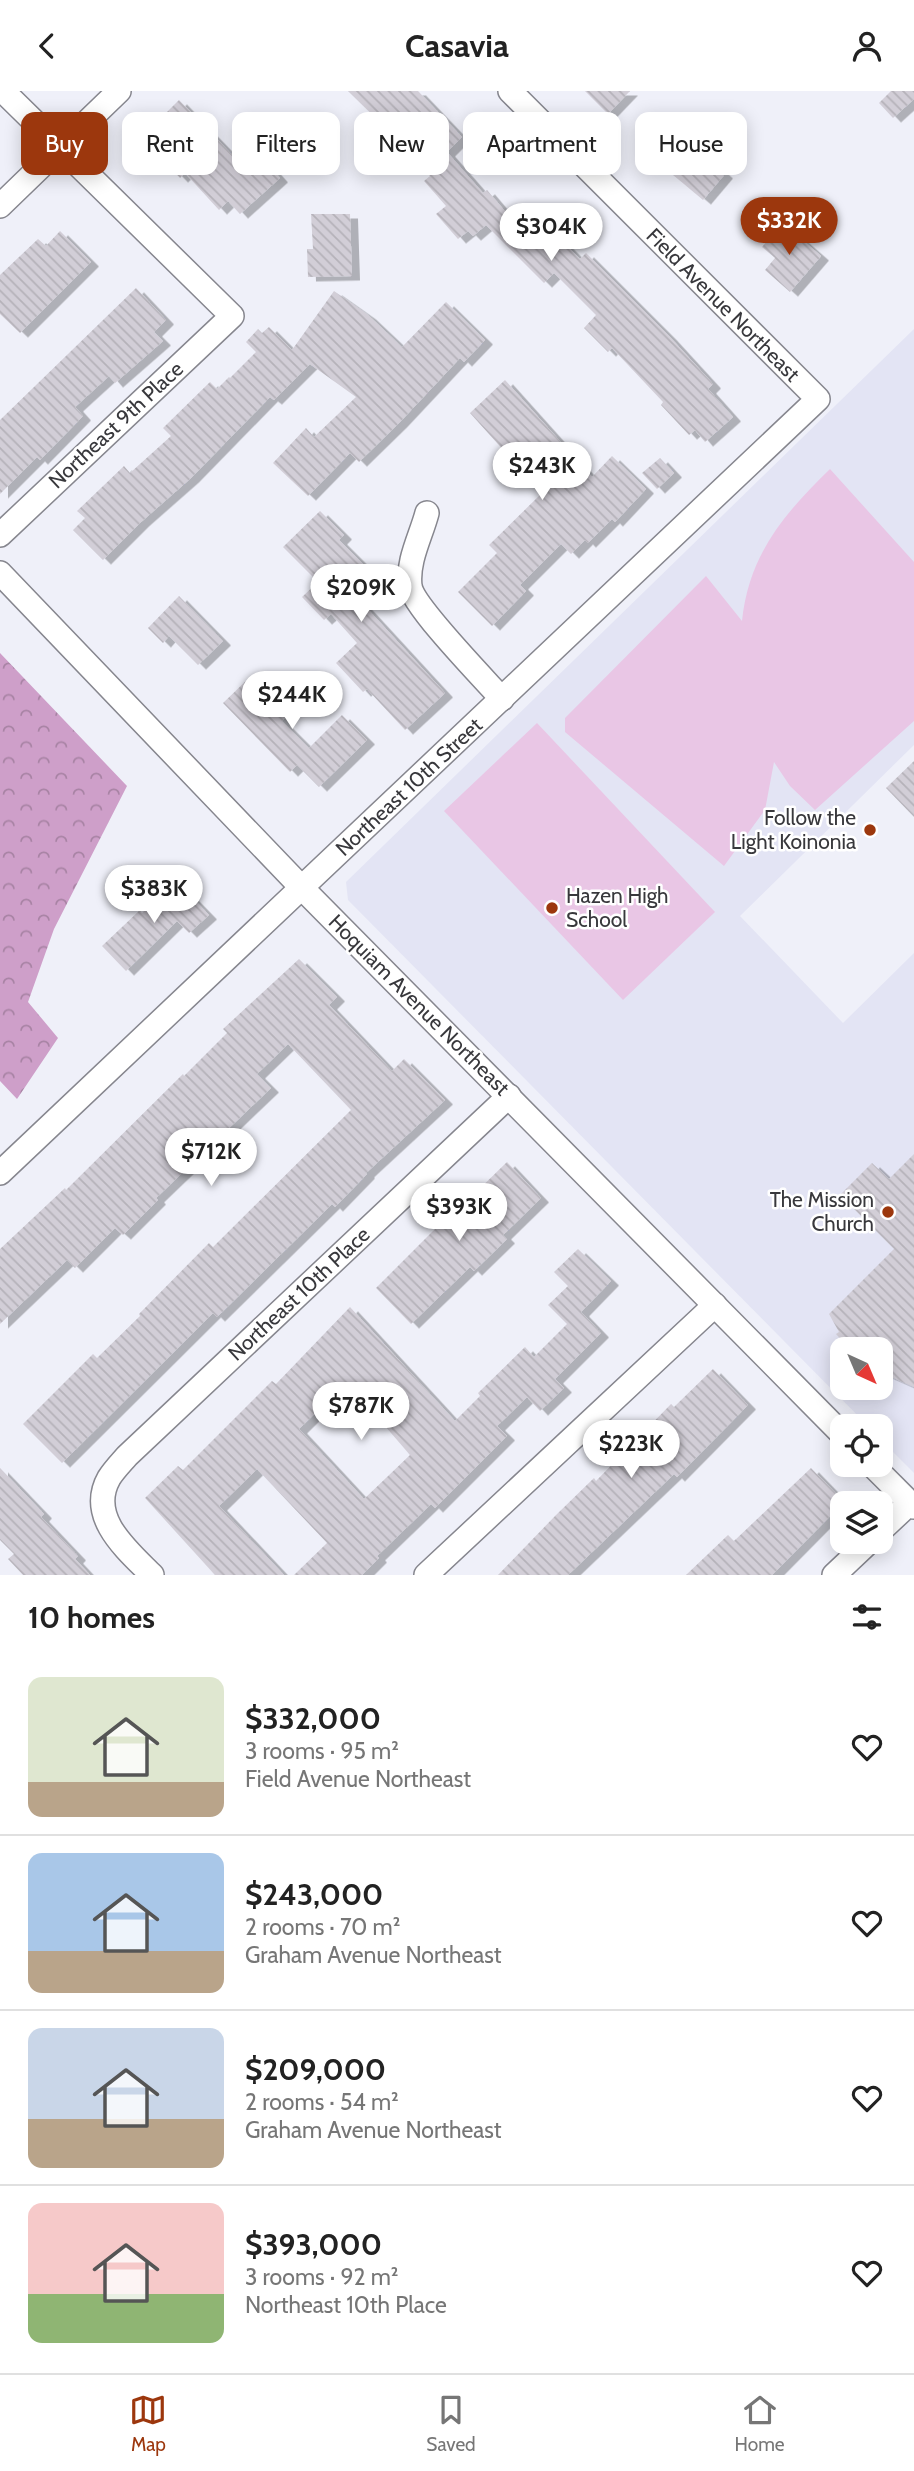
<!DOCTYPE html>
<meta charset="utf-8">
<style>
body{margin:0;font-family:Cabin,sans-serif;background:#f6f6f6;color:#222;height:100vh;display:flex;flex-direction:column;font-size:26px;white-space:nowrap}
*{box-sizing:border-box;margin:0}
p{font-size:23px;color:#767676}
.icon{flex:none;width:38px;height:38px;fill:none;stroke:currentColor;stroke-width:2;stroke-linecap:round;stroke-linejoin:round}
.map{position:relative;height:1484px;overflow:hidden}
.side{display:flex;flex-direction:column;background:#fff;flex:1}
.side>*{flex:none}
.guide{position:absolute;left:21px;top:21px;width:873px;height:63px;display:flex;gap:14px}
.needle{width:46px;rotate:136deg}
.controls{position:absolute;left:830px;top:1246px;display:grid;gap:14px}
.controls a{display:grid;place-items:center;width:63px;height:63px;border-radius:14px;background:#fff;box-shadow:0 4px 18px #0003;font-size:35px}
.price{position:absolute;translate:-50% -60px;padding:0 16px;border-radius:24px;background:#fff;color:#222;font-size:23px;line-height:46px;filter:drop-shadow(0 2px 4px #0008)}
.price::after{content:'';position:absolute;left:50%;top:42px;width:21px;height:16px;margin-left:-10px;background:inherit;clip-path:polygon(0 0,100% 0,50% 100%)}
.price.on{background:#9c370d;color:#fff}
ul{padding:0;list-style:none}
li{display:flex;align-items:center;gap:21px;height:175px;padding:0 28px}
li+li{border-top:2px solid #e0e0e0}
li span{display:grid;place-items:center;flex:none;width:196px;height:140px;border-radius:14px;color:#555}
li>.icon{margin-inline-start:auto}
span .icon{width:84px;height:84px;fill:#fffc;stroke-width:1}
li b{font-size:30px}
h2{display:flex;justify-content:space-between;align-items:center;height:84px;padding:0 28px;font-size:30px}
.chip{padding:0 24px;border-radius:14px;background:#fff;box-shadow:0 4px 18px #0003;font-size:24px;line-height:63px}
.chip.on{background:#9c370d;color:#fff}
header{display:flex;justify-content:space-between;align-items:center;height:91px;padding:0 28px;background:#fff;font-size:32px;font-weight:800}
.tab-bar{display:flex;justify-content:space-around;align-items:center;height:98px;border-top:2px solid #e0e0e0;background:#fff;font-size:19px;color:#767676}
.tab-bar a{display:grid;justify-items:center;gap:4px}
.tab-bar .on{color:#9c370d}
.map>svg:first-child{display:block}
.built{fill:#e3e4f4;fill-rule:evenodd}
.forest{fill:url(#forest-crowns)}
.pitch{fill:#e9c6e5}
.building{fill:url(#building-back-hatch);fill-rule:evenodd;filter:url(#shadow)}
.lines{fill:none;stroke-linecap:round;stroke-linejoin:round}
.minor-casing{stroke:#86868e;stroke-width:26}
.minor{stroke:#fff;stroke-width:23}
.poi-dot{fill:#9c370d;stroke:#fff;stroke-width:2.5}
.labels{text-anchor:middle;stroke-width:5;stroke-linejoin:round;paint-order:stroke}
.street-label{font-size:21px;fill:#38383c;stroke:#fff}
.poi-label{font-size:21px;fill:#38383c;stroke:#fff;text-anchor:end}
</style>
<header><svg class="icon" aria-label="back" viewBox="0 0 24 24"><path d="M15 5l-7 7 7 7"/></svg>Casavia<svg class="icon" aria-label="person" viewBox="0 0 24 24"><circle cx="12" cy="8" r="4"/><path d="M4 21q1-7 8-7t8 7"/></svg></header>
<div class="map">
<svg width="914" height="1484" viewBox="0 0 914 1484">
<defs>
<pattern id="forest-crowns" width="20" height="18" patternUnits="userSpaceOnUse" patternTransform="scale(1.75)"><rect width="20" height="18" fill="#ce9fc9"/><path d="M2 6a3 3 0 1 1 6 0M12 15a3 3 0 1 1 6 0" fill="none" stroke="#a883a4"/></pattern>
<pattern id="building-back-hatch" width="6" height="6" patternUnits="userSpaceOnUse" patternTransform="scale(1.75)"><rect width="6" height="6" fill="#d2ced7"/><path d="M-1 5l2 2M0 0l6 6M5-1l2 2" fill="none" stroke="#b5b2b9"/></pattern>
<filter id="shadow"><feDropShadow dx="8" dy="4.5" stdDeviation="0" flood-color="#0004"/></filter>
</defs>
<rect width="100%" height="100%" fill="#eff0f9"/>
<path class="built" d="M914 238V654L740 825 843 932 914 862V1382L880 1348V1335H868L348 809 346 791ZM842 1258H880V1297H842Z"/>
<polygon class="forest" points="0,562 127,695 54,838 28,911 58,947 17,1008 0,990"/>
<g class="pitch">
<path d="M830 378 914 471V630L815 719 790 695 774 671 765 719 724 775 565 641V627L706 485 742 530C749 463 784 423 830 378Z"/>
<polygon points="537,632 715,821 623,909 444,720"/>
</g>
<g class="building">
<polygon points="348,0 418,0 462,46 447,61 483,102 487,99 524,143 539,127 580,168 586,162 669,245 713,293 708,298 733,326 705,351 695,339 689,344 661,314 663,311 612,257 608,261 584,237 596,224 554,182 544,192 486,134 473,145 468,140 458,148 436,123 446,115 424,90 430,85 393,46 394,45"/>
<polygon points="585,0 630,0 608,23"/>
<polygon points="891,0 914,0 914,8 893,27 879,12"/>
<polygon points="179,9 234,66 242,59 257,76 265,70 280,87 240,123 228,110 219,119 185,82 180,87 154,60 163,51 156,43 159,40 154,34"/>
<polygon points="695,56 725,83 703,109 672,83"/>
<polygon points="311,123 350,123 352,185 308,186 307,158 313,158"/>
<polygon points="783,132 821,165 790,201 765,179 775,167 762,156"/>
<polygon points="60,140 91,171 20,242 0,223 0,184 38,148 46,155"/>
<polygon points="136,197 166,229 154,241 163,250 115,292 109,285 75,316 83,325 40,369 37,366 0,403 0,329"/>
<polygon points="334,200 368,224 402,256 446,211 485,249 464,271 460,267 399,332 359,371 350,362 308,405 273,372 306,337 314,346 356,306 310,273 274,309 270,306 191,387 141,431 103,469 73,439 85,427 77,420 124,375 130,382 171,345 163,337 210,291 217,298 229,286 230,287 256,261 246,251 258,238 262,242 269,236 292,259"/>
<polygon points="505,289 592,386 612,365 646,398 615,431 612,428 588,452 585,449 571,463 561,453 520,494 526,500 492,535 458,501 497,462 489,454 542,402 470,322"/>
<polygon points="660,367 674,382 657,398 642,382"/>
<polygon points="320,420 344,444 339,449 372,482 360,494 371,505 363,513 445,602 405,639 367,598 363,601 336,572 357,552 331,523 324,529 302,506 318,491 283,456"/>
<polygon points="179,505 223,550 198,574 169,545 163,552 148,537"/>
<polygon points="249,587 262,600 274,587 300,612 282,630 309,657 342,624 367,649 319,696 297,674 290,681 223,612"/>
<polygon points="914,670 914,726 886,697"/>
<polygon points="176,790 209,824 189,842 177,830 126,880 102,855 140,819 142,822"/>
<polygon points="299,868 337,906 329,914 392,980 404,968 445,1009 366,1082 367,1083 335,1116 332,1113 217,1226 213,1222 62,1372 23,1333 93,1263 97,1267 140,1225 139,1223 209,1152 213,1156 351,1019 288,953 257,983 271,997 156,1107 158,1109 123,1144 115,1137 75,1177 67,1169 0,1233 0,1158 65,1097 66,1099 183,983 184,985 227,942 223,938"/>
<polygon points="914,1063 914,1296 880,1281 880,1258 850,1258 836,1243 839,1241 829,1223 894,1158 840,1104 872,1072 889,1088"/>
<polygon points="507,1071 541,1107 503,1144 507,1148 474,1180 470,1176 411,1233 376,1197 466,1107 468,1109"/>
<path d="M578 1158 611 1190 581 1221 601 1242 555 1288 564 1297 540 1320 527 1306 497 1335 507 1345 435 1417 431 1413 377 1465 379 1467 362 1484H294L327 1452 257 1378 219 1415 284 1484H215L145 1407 178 1375 183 1379 272 1290 276 1293 350 1216 455 1330 480 1305 478 1302 525 1256 534 1266 567 1233 548 1214 568 1195 554 1181ZM347 1291 410 1364 364 1408 299 1338Z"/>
<polygon points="713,1278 748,1314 677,1386 674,1383 568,1484 498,1484 556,1424 594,1387 596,1390 671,1313 674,1316"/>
<polygon points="0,1377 44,1423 41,1426 78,1465 75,1468 90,1484 23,1484 8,1468 14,1463 0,1449"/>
<polygon points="811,1377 844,1411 772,1484 686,1484 728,1444 734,1450"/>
</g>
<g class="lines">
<g class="minor-casing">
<g id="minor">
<polyline points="0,115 119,0"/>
<path d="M427 422C421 445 407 470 410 495 413 515 485 589 502 608"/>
<polyline points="0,444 232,225 3,0"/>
<polyline points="0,482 302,797 842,1343"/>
<polyline points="0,1082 818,308 510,0"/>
<polyline points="872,1374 914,1416"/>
<polyline points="880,1440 910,1412"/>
<path d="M152 1484C127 1459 87 1426 109 1387 114 1379 121 1372 127 1365L509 1005"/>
<polyline points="426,1484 715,1214"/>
<polyline points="834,1484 869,1451"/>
</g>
</g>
<use href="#minor" class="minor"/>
</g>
<g class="poi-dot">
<circle cx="870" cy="739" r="7"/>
<circle cx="552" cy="817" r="7"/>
<circle cx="888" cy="1121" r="7"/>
</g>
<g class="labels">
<g class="street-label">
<text transform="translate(723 214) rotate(45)" y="7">Field Avenue Northeast</text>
<text transform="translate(116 334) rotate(-43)" y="7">Northeast 9th Place</text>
<text transform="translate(409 696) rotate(-43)" y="7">Northeast 10th Street</text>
<text transform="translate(419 914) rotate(45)" y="7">Hoquiam Avenue Northeast</text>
<text transform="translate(299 1203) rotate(-43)" y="7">Northeast 10th Place</text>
</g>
<g class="poi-label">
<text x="856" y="734">Follow the<tspan x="856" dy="24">Light Koinonia</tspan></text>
<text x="566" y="812" text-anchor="start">Hazen High<tspan x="566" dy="24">School</tspan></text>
<text x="874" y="1116">The Mission<tspan x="874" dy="24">Church</tspan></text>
</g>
</g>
</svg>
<div class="controls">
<a><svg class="needle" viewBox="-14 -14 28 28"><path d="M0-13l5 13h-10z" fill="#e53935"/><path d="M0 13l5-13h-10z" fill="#767676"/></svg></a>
<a><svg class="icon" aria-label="locate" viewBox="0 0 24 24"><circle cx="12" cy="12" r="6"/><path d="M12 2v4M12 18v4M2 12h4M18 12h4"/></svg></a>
<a><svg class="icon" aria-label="layers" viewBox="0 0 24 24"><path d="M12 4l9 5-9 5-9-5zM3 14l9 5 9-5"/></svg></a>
</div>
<b class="price on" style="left:789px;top:166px">$332K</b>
<b class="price" style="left:551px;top:172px">$304K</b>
<b class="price" style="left:542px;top:411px">$243K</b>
<b class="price" style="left:361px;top:533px">$209K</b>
<b class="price" style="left:292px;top:640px">$244K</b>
<b class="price" style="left:154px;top:834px">$383K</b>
<b class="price" style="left:211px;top:1097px">$712K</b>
<b class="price" style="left:459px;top:1152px">$393K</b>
<b class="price" style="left:361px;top:1351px">$787K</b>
<b class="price" style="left:631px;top:1389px">$223K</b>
<div class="guide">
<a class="chip on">Buy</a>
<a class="chip">Rent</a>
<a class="chip">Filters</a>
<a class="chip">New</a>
<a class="chip">Apartment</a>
<a class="chip">House</a>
</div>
</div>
<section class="side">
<h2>10 homes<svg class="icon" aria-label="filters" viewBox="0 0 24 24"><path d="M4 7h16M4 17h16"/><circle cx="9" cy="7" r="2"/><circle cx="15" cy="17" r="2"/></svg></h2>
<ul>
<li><span style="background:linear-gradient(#dfe7d0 75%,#b9a48a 0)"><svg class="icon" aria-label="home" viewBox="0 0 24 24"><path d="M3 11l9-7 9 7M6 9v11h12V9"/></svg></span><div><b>$332,000</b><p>3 rooms · 95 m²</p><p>Field Avenue Northeast</p></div><svg class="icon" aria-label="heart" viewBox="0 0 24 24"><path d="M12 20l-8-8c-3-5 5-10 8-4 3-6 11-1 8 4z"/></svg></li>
<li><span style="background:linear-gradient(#a9c7e8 70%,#b9a48a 0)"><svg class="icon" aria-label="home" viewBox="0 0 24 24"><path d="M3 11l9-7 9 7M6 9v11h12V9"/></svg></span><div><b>$243,000</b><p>2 rooms · 70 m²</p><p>Graham Avenue Northeast</p></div><svg class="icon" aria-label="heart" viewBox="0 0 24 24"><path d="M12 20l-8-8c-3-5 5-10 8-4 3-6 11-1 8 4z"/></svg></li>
<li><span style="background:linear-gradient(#c9d6e8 65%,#b9a48a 0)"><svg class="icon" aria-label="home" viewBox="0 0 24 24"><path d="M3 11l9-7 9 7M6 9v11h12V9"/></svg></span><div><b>$209,000</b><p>2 rooms · 54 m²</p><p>Graham Avenue Northeast</p></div><svg class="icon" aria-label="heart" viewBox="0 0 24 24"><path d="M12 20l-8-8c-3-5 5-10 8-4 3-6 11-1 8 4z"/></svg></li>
<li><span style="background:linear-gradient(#f6c9c9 65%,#8fb573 0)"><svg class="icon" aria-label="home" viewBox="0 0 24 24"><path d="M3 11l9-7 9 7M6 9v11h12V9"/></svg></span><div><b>$393,000</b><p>3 rooms · 92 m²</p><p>Northeast 10th Place</p></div><svg class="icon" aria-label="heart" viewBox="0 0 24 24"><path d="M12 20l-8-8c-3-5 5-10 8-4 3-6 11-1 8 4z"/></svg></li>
</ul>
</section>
<nav class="tab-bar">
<a class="on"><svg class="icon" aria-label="map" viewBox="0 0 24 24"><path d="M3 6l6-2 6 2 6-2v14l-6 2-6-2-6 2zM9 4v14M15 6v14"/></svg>Map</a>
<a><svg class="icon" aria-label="saved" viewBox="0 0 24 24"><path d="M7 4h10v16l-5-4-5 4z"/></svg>Saved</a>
<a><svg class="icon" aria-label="home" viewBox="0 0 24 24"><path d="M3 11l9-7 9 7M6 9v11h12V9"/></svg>Home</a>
</nav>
